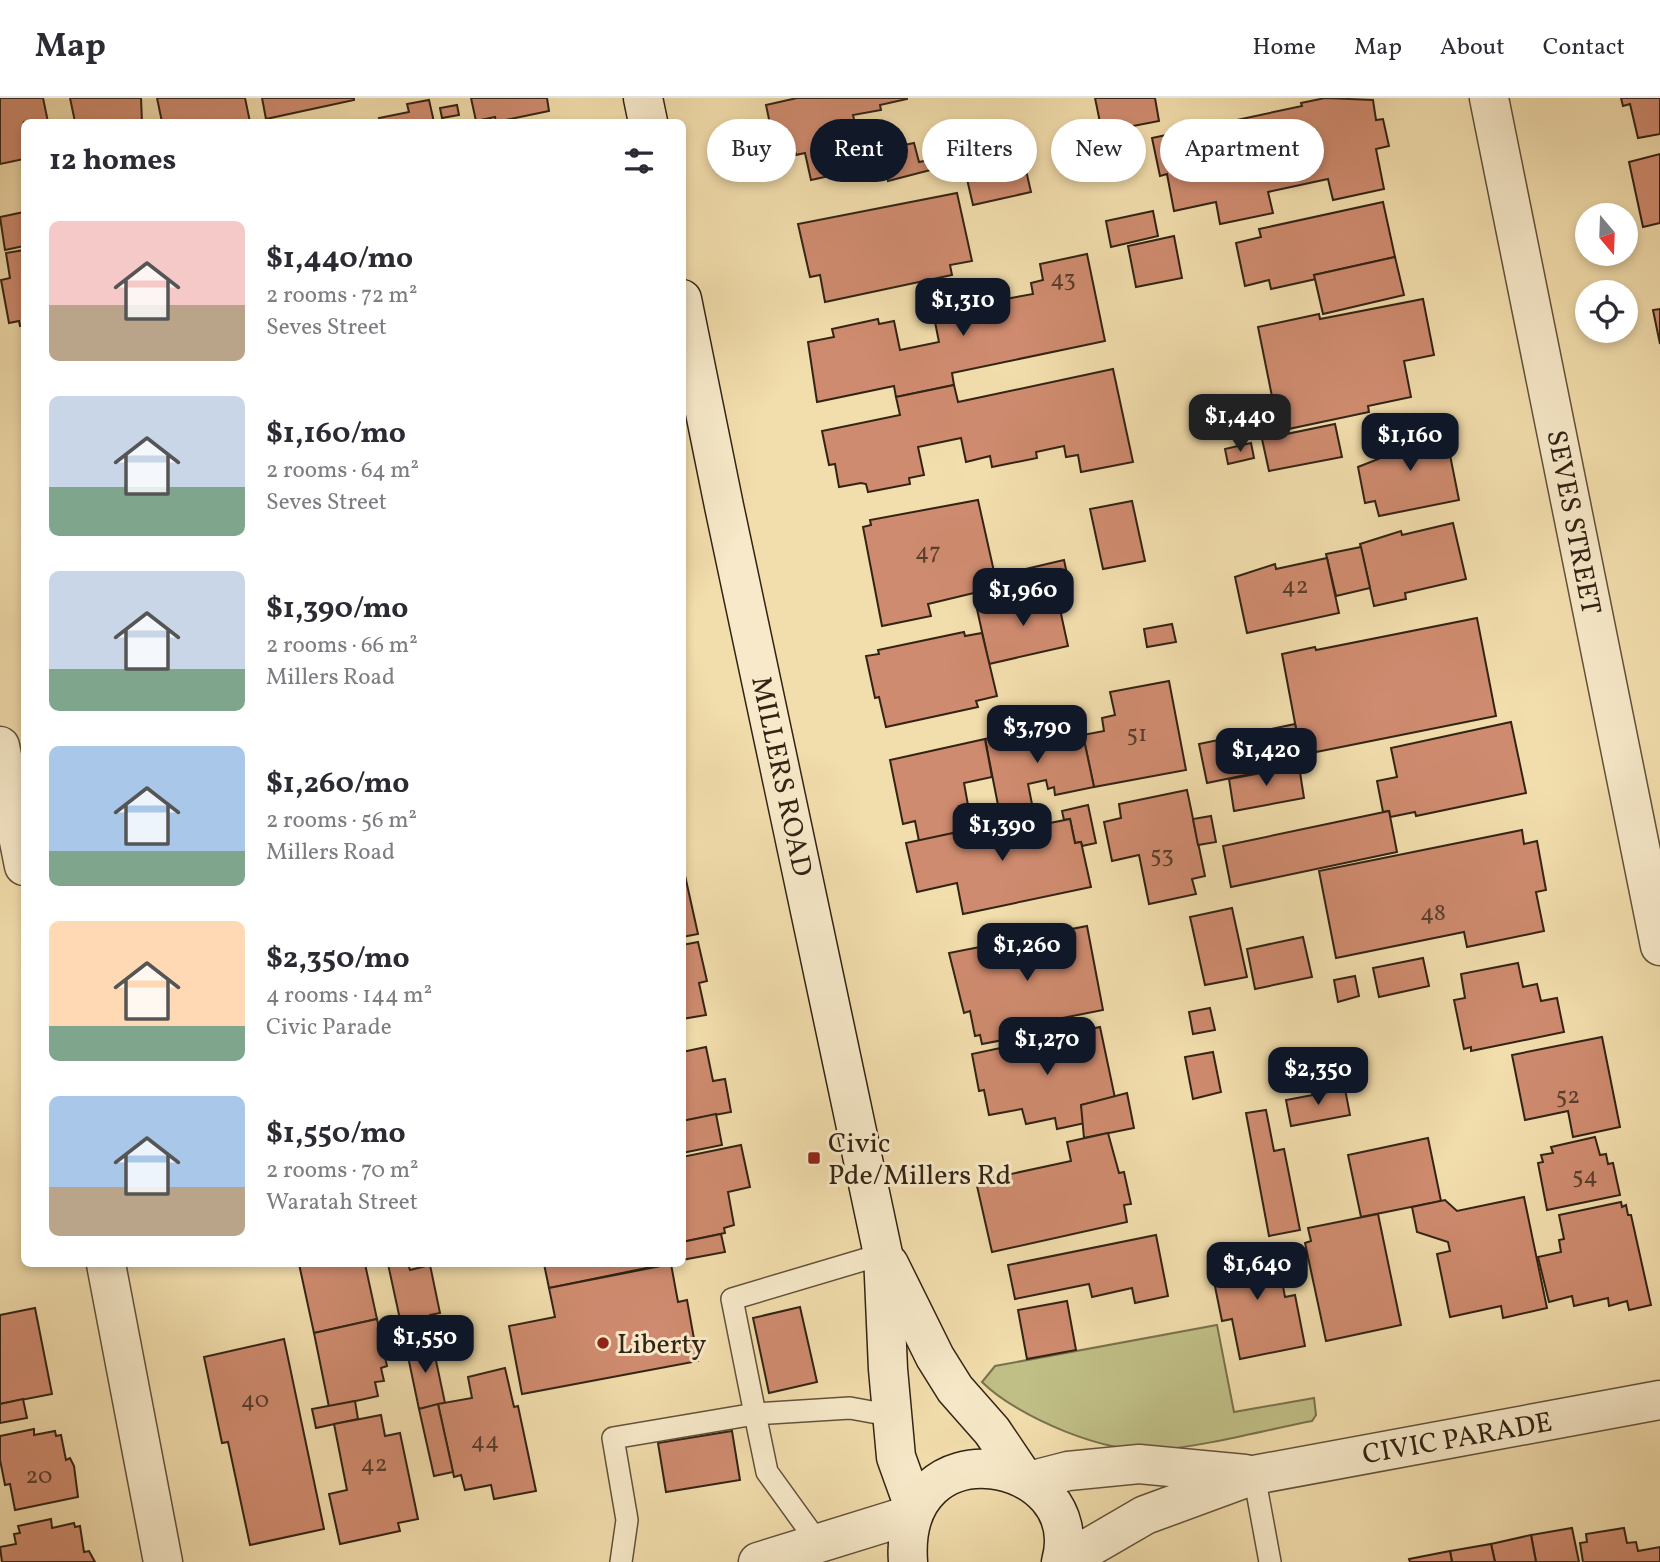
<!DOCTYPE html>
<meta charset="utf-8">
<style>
body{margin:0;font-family:Vollkorn,serif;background:#f2f2f3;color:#2b2b33;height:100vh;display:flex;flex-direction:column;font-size:26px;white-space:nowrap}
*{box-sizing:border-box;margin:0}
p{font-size:23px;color:#7c7c81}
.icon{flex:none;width:38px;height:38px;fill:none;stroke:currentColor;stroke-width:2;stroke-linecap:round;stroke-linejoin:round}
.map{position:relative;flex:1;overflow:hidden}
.drawer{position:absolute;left:21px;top:21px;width:665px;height:1148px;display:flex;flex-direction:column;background:#fff;border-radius:10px;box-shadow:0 4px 10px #0003}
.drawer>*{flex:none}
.hud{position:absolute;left:707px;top:21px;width:665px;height:63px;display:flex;gap:14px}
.needle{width:46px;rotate:161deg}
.fabs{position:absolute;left:1575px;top:105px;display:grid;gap:14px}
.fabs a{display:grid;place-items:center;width:63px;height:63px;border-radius:50%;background:#fff;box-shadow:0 4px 10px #0003;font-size:35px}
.price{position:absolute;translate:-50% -60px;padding:0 16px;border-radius:14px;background:#111827;color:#fff;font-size:23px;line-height:46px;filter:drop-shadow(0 2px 4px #0008)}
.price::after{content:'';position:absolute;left:50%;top:42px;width:21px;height:16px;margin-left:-10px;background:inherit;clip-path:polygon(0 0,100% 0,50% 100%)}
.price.on{background:#222;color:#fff}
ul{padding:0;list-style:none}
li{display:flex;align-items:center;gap:21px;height:175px;padding:0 28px}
li span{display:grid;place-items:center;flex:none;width:196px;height:140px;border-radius:10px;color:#555}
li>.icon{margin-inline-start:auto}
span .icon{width:84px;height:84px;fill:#fffc;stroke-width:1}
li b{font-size:30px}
h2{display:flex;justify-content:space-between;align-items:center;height:84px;padding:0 28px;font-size:30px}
.chip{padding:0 24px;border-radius:32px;background:#fff;box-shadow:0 4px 10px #0003;font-size:24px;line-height:63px}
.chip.on{background:#111827;color:#fff}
header{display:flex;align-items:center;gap:42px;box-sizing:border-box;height:98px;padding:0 35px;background:#fff;border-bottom:2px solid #e1e1e2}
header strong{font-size:33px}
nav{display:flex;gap:38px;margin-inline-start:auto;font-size:24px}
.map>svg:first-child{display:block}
.green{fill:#c0bf86;stroke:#79724e;stroke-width:2}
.building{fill:#cf8b6f;stroke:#322415;stroke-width:2}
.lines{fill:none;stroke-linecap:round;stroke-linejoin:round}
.service-casing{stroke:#62523b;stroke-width:24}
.minor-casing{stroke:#62523b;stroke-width:41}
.tertiary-casing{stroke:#62523b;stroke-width:41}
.secondary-casing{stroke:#322415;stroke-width:41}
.service{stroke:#f7e9c9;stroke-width:21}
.minor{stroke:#f7e9c9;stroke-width:38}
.tertiary{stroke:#f7e9c9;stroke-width:38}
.secondary{stroke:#f7e9c9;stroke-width:38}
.poi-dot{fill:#8f2418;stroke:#f7e9c9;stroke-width:2.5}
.labels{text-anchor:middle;stroke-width:6;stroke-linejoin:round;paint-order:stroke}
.number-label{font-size:24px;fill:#593e2c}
.street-label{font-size:28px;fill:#322415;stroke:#f7e9c9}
.poi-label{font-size:28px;fill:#322415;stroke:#f7e9c9;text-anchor:start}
</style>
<header>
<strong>Map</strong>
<nav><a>Home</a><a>Map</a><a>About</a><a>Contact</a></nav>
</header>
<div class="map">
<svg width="1660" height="1464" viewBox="0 0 1660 1464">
<rect width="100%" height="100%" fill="#f2ddac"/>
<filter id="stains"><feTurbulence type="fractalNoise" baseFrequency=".00286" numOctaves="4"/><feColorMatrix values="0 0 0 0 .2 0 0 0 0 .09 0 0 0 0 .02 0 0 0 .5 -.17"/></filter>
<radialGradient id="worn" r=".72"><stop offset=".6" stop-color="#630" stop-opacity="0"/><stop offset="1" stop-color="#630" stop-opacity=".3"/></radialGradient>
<path class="green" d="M1217 1227 1234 1314 1314 1300 1316 1317 1312 1323C1261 1333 1210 1347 1159 1352 1109 1358 1017 1319 982 1284L995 1268Z"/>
<g class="building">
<polygon points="0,0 43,0 48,24 24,24 24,61 0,66"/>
<polygon points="70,0 141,0 142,24 75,24"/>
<polygon points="157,0 245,0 250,24 162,24"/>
<polygon points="262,0 354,0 354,2 266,21"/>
<polygon points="471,0 547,0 549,13 496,24 495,19 476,23"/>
<polygon points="797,0 907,0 907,1 880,7 881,12 853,17 865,70 811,82 805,55 796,57 792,41 774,45 766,7"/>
<polygon points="1095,0 1155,0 1159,23 1102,34"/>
<polygon points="1325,0 1373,2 1376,22 1383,21 1389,48 1376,51 1384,91 1333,102 1328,81 1268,94 1273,115 1220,126 1216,104 1174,113 1167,76 1160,78 1152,40 1302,8 1301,5"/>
<polygon points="1621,0 1660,0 1660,36 1638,40 1630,6 1623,8"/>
<polygon points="429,2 434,24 380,24 379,20 409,14 407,6"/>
<polygon points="457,7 459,17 442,20 440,10"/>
<polygon points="914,45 919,64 940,60 942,69 888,83 883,62 897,59 895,49"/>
<polygon points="1022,55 1031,94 973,107 964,68"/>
<polygon points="1660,56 1660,125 1643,129 1629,64"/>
<polygon points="957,95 972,163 950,167 952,177 825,204 820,177 810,179 798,126"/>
<polygon points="1383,104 1395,159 1314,177 1316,181 1271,191 1269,182 1245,188 1236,145 1261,139 1259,131"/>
<polygon points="1153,113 1158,138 1111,149 1106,123"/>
<polygon points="24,114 24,148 5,152 0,119"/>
<polygon points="1174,138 1182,180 1136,189 1128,148"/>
<polygon points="24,152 24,227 20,228 19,223 9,225 1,182 10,180 6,155"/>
<polygon points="1087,156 1105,243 952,275 954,287 896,299 894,288 817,304 808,244 834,239 832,231 878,221 879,226 894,223 900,252 939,244 934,219 961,213 959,206 1004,197 1005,201 1033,196 1031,185 1043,182 1040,166"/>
<polygon points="1395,159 1404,197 1323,216 1314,177"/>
<polygon points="1423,201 1434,257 1404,263 1411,299 1368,308 1369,314 1279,333 1258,229 1319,216 1320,221"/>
<polygon points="1660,211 1660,246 1653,212"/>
<polygon points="1113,271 1133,364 1081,374 1078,357 1066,359 1064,348 1036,354 1037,360 992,369 990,358 966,364 961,340 918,349 924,377 909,380 910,386 868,394 866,386 861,385 839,389 835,366 829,367 822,333 900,317 896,299 954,287 958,304"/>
<polygon points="1335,326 1342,359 1269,373 1262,341"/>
<polygon points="1431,331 1432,335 1445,332 1459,402 1379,418 1375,403 1365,405 1358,369 1381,360 1377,342"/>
<polygon points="1251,345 1254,360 1228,366 1225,351"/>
<polygon points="978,402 995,478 975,483 978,494 928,506 931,518 882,528 863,429 871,427 870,422"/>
<polygon points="1132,403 1145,463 1103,471 1090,411"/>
<polygon points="1453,425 1466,481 1405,495 1406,501 1374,508 1360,446 1401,433 1402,437"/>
<polygon points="1361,449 1370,490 1336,498 1326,456"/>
<polygon points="1327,460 1339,515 1247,535 1235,479 1275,466 1276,471"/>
<polygon points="1064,462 1070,490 977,511 975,483"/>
<polygon points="1056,493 1068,548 989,566 977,511"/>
<polygon points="1477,520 1496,618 1301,657 1282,556 1315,549 1316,552"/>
<polygon points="1172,526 1176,544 1147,549 1144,531"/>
<polygon points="964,534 965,538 982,535 997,598 976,603 978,609 886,629 879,599 875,600 866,558 879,556 878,552"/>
<polygon points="1169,583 1186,672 1094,689 1083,637 1104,633 1102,620 1115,617 1110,594"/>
<polygon points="1511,624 1526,695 1416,718 1415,714 1390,719 1389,713 1383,714 1377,683 1397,679 1391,650"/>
<polygon points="1295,626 1303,665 1207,685 1199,646"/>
<polygon points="1026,632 1027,637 1047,633 1048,640 1072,635 1073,639 1083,637 1094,689 1055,697 1054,689 1048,691 1046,682 1028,686 1032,706 999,712 985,641"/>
<polygon points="985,641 992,679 964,685 968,707 959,708 964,733 919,743 915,723 903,726 890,662"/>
<polygon points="1299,668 1304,700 1234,713 1229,681"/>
<polygon points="1187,692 1205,778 1192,781 1196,796 1149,806 1139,757 1112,763 1104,724 1121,720 1119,706"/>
<polygon points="1088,707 1096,745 1082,748 1081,744 1075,745 1070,721 1064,722 1062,713"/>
<polygon points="1389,713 1397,754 1231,789 1223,748"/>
<polygon points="1211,718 1216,744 1198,747 1193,721"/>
<polygon points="1028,719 1030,729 1070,721 1075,745 1081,744 1091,789 963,816 957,785 917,794 906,745"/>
<polygon points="1522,732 1524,746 1537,743 1546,792 1536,794 1544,833 1467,849 1464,834 1336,860 1319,773"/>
<polygon points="682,764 698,836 682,839"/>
<polygon points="1232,810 1247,879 1205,887 1190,819"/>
<polygon points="1087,828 1103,912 1022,928 1024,938 982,946 980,937 975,938 970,913 964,915 949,855"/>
<polygon points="1303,839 1312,879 1255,891 1247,851"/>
<polygon points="698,844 707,883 699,885 706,917 682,921 682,847"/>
<polygon points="1423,860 1429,888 1379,899 1373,870"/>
<polygon points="1518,865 1523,889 1537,886 1541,903 1557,900 1564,934 1471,953 1471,949 1464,951 1454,902 1465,900 1461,876"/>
<polygon points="1355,878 1359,898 1338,904 1334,882"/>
<polygon points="1210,910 1215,932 1193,936 1189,914"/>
<polygon points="1100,929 1115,1000 1081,1007 1085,1025 1057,1031 1055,1020 1026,1026 1022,1011 989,1017 984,992 979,993 972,956"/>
<polygon points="1602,939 1620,1029 1573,1039 1568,1013 1525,1022 1512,957"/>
<polygon points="706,949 713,983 725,981 731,1014 682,1023 682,954"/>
<polygon points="1213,954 1221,994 1193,1001 1185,959"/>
<polygon points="1345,991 1350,1017 1291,1028 1286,1002"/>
<polygon points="1127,995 1134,1030 1084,1040 1081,1007"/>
<polygon points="1266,1012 1274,1053 1284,1051 1300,1132 1269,1138 1246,1015"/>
<polygon points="716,1016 722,1047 682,1055 682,1023"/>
<polygon points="1108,1035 1119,1075 1124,1074 1131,1106 1124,1107 1127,1124 992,1154 977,1088 984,1086 983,1082 1071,1063 1067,1044"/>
<polygon points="1595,1039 1600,1057 1606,1056 1608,1066 1613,1065 1620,1097 1547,1112 1538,1065 1543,1064 1541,1057 1553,1055 1551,1049"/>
<polygon points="1428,1040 1441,1103 1361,1119 1348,1057"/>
<polygon points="741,1047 750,1089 728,1094 734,1127 724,1130 725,1135 682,1144 682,1059"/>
<polygon points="1524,1099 1547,1210 1503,1220 1501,1208 1450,1219 1437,1156 1450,1153 1448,1144 1417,1134 1412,1109 1445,1102 1457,1113"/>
<polygon points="1621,1104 1622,1109 1626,1107 1628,1117 1631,1117 1651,1207 1629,1212 1627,1203 1609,1208 1608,1200 1574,1208 1572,1198 1549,1204 1538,1159 1561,1154 1559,1142 1564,1141 1559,1117"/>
<polygon points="1378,1116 1401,1227 1326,1243 1305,1145 1311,1143 1308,1130"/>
<polygon points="721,1136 725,1154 682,1162 682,1144"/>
<polygon points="1156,1137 1168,1198 1135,1205 1132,1190 1092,1199 1089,1186 1015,1201 1008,1167"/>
<polygon points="1275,1146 1285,1199 1295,1197 1305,1248 1240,1261 1232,1221 1222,1223 1209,1159"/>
<polygon points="299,1166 365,1166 377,1221 314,1235"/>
<polygon points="388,1166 408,1166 410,1172 430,1167 440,1215 430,1217 435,1243 406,1249"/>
<polygon points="544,1166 666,1166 549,1190"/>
<polygon points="671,1166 678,1204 687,1202 698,1263 522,1296 509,1228 555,1219 549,1190"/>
<polygon points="1067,1203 1076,1252 1027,1261 1018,1212"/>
<polygon points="800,1209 817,1284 769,1295 753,1220"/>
<polygon points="35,1210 52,1296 0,1306 0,1217"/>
<polygon points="377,1221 387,1268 381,1270 384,1283 375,1284 378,1298 329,1309 314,1235"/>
<polygon points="284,1241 324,1431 250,1447 228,1344 222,1345 204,1259"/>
<polygon points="432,1244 445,1305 419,1311 406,1249"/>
<polygon points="505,1270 514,1309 518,1308 536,1393 494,1401 491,1387 465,1392 461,1377 454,1379 438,1306 472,1300 468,1279"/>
<polygon points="23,1301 27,1320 0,1325 0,1306"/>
<polygon points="355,1303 358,1321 316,1330 312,1311"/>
<polygon points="438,1306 453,1374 434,1378 419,1311"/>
<polygon points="381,1317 385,1338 400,1335 418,1421 398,1425 400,1433 340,1446 329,1396 347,1392 334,1326"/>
<polygon points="34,1331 34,1337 55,1333 56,1338 61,1337 66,1362 70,1360 74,1368 78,1399 15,1412 10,1386 5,1387 0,1362 0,1338"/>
<polygon points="732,1333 740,1382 666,1394 658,1345"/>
<polygon points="51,1421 52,1430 74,1425 75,1429 80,1428 84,1454 89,1453 95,1464 2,1464 0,1449 16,1446 14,1436 20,1435 18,1428"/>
<polygon points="1572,1430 1579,1464 1536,1464 1531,1437"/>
<polygon points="1624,1430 1627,1445 1636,1444 1638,1453 1660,1449 1660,1464 1583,1464 1580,1445 1587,1444 1586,1436"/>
<polygon points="1531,1437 1536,1464 1495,1464 1491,1446"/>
<polygon points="1491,1446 1495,1464 1452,1464 1450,1453"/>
<polygon points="1450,1453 1452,1464 1410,1464 1409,1461"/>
</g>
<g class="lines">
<g class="service-casing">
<g id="service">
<polyline points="1254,1377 1270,1464"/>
<polyline points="819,1446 767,1374 755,1316 850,1310 894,1318"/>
<polyline points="621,1464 627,1422 613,1340 755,1316 732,1201 883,1156"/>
</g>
</g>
<g class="minor-casing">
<g id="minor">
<polyline points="1489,0 1660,848"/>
<polyline points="0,648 24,768"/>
<polyline points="106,1166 163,1464"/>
</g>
</g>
<g class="tertiary-casing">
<g id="tertiary">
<polyline points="1029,1383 1068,1373 1139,1366 1245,1376"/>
<polyline points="758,1464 913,1416"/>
<polyline points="1072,1464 1083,1453 1145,1417 1254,1377 1660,1302"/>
</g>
</g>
<g class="secondary-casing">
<g id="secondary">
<polyline points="643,0 648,24"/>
<polyline points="682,201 724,408 883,1156 888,1271 896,1359 915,1412"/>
<polyline points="889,1166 935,1259 955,1291 992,1333 1023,1379"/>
<path d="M908 1464C898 1322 1090 1359 1061 1464"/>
</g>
</g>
<use href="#service" class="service"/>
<use href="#minor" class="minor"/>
<use href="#tertiary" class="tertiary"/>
<use href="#secondary" class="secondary"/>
</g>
<g class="poi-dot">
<rect x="807" y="1053" width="14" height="14" rx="3.5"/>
<circle cx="603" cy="1245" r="7"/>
</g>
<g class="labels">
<g class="number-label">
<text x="1063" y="188">43</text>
<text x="928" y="461">47</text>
<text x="1295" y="495">42</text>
<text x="1137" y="643">51</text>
<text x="1162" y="764">53</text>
<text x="1433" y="822">48</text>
<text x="1568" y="1005">52</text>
<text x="1585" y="1085">54</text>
<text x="255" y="1309">40</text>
<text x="485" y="1350">44</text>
<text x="374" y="1373">42</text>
<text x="39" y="1385">20</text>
</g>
<g class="street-label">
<text transform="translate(1575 424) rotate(79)" y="10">SEVES STREET</text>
<text transform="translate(783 678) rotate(78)" y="10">MILLERS ROAD</text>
<text transform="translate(1457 1339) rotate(-10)" y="10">CIVIC PARADE</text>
</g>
<g class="poi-label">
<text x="828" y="1054">Civic<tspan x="828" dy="32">Pde/Millers Rd</tspan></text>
<text x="617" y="1255">Liberty</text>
</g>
</g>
<rect width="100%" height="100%" filter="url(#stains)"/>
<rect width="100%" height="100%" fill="url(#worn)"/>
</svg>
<div class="fabs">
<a><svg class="needle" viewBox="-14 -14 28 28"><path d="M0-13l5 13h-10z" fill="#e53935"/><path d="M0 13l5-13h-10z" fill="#7c7c81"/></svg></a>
<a><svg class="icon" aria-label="locate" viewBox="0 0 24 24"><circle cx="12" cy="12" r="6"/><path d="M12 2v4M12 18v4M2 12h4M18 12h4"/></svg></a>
</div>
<b class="price" style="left:963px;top:240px">$1,310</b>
<b class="price on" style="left:1240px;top:356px">$1,440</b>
<b class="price" style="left:1410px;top:375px">$1,160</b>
<b class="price" style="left:1023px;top:530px">$1,960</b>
<b class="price" style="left:1037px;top:667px">$3,790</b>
<b class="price" style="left:1266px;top:690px">$1,420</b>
<b class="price" style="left:1002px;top:765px">$1,390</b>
<b class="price" style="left:1027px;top:885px">$1,260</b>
<b class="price" style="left:1047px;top:979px">$1,270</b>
<b class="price" style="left:1318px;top:1009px">$2,350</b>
<b class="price" style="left:1257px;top:1204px">$1,640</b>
<b class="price" style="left:425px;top:1277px">$1,550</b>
<div class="hud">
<a class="chip">Buy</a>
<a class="chip on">Rent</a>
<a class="chip">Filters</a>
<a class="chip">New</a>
<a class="chip">Apartment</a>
</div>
<section class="drawer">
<h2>12 homes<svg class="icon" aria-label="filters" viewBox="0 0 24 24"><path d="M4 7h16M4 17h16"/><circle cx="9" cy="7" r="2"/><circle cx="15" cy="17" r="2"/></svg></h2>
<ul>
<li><span style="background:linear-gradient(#f6c9c9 60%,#b9a48a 0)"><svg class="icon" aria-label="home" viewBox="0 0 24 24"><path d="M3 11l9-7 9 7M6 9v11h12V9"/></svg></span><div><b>$1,440/mo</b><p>2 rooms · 72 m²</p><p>Seves Street</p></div></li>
<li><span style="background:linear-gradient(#c9d6e8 65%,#7fa58c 0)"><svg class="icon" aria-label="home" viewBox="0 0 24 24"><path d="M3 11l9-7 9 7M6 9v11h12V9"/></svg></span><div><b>$1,160/mo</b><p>2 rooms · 64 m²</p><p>Seves Street</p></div></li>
<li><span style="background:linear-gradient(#c9d6e8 70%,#7fa58c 0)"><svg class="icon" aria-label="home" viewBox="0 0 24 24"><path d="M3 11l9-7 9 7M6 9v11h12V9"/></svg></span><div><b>$1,390/mo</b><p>2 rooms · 66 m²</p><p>Millers Road</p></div></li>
<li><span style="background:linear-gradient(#a9c7e8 75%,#7fa58c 0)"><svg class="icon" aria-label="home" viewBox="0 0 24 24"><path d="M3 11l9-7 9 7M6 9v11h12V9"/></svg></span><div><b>$1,260/mo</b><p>2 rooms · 56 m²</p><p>Millers Road</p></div></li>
<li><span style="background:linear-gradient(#ffd9b3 75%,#7fa58c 0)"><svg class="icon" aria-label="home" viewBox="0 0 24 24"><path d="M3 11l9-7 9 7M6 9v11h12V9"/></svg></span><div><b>$2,350/mo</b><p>4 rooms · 144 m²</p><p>Civic Parade</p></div></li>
<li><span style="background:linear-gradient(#a9c7e8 65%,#b9a48a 0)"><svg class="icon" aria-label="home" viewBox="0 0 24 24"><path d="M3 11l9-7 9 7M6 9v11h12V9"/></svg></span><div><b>$1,550/mo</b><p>2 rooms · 70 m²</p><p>Waratah Street</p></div></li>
</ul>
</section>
</div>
